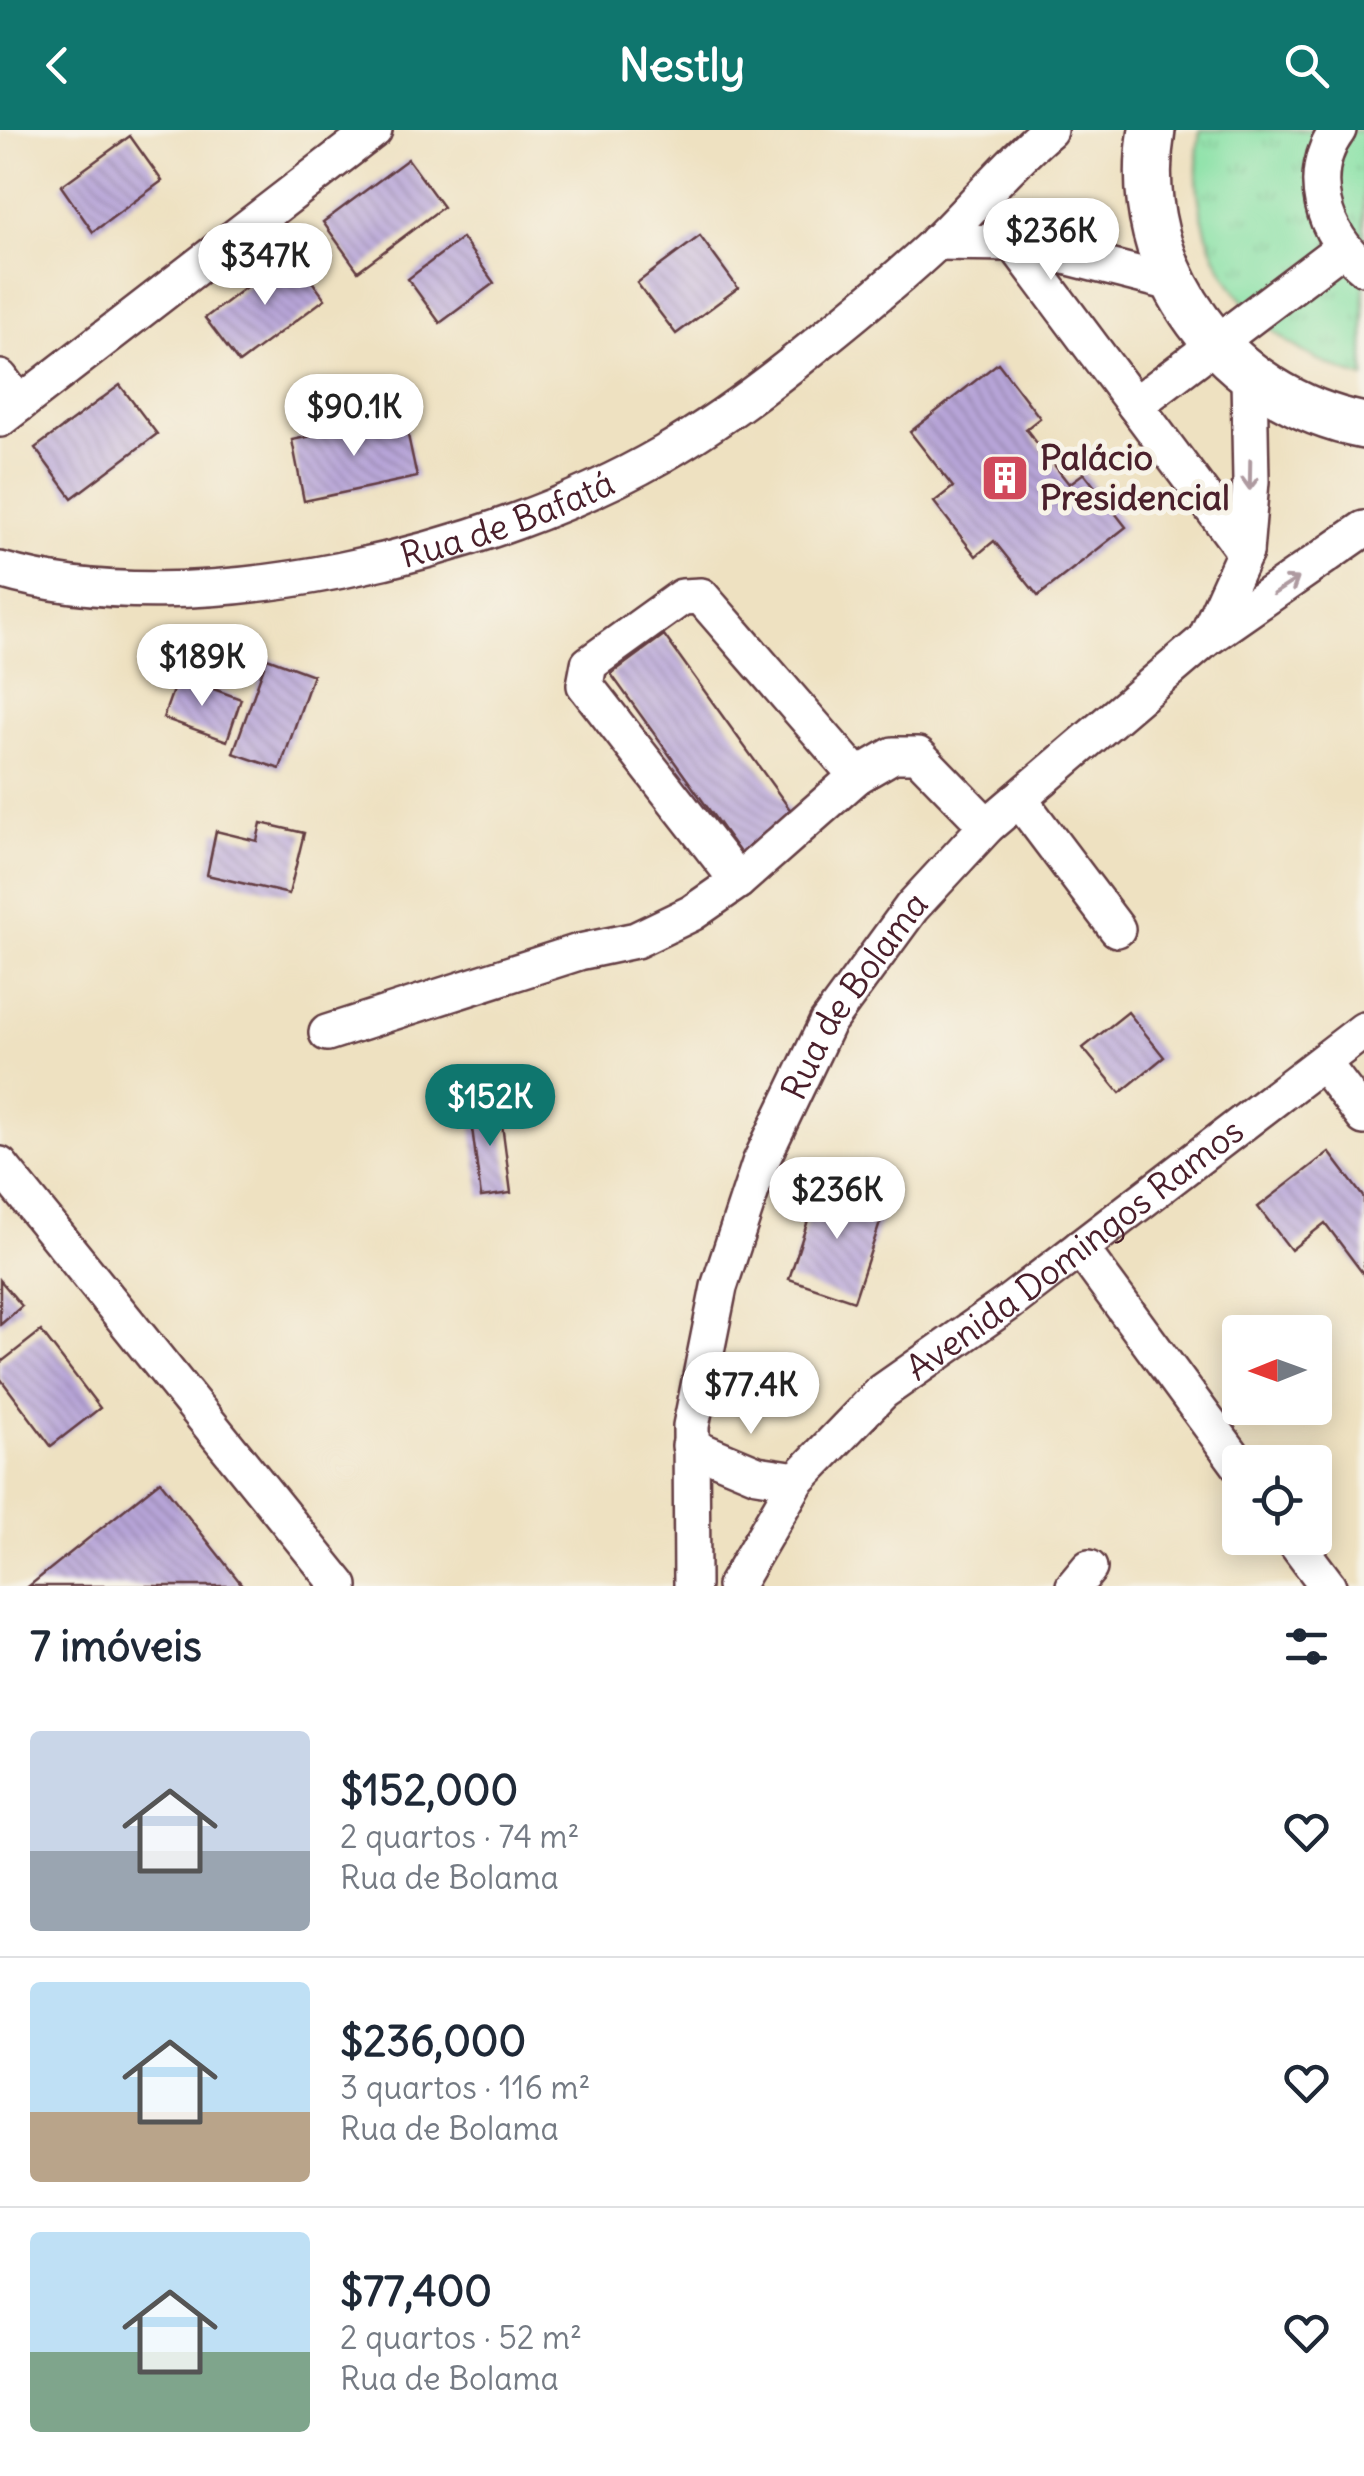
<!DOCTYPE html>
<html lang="pt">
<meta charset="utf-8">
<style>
body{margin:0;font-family:Delius,sans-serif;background:#f6f6f7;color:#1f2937;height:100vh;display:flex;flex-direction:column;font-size:38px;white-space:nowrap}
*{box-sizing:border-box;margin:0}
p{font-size:32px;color:#747a83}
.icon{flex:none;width:55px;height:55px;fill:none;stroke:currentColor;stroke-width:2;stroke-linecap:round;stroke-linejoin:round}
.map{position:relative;height:1456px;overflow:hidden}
.side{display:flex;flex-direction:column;background:#fff;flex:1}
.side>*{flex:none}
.needle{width:65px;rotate:269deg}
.buttons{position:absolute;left:1222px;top:1185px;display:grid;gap:20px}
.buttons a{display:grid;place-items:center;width:110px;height:110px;border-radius:10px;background:#fff;box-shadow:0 5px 25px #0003;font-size:50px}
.price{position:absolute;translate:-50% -85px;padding:0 22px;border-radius:35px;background:#fff;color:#222;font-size:32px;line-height:65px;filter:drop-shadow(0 2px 5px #0008)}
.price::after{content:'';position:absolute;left:50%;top:60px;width:30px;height:22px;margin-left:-15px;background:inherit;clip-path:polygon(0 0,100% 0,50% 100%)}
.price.active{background:#0f766e;color:#fff}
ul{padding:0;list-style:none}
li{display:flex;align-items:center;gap:30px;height:250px;padding:0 30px}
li+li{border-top:2px solid #e0e1e3}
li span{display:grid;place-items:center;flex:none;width:280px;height:200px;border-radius:10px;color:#555}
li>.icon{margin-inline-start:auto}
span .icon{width:120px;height:120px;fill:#fffc;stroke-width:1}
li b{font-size:42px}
h2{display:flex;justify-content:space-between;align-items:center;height:120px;padding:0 30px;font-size:42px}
header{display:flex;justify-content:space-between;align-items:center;height:130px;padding:0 30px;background:#0f766e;color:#fff;font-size:45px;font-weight:800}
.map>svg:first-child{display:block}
.grass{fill:url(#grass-tufts);stroke:#698068;stroke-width:2.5}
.building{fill:url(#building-back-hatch)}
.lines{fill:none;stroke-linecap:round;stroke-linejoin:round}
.minor-casing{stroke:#633c42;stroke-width:40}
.major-casing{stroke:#633c42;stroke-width:50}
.minor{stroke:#fff;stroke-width:35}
.major{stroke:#fff;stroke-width:45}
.oneway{stroke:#ae9aa0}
.labels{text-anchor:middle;stroke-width:10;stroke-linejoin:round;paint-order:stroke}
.poi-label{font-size:35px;font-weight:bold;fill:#4a1f2b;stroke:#f7f3e8;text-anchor:start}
.street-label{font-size:35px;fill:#4a1f2b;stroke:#f7f3e8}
</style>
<header><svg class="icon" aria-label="back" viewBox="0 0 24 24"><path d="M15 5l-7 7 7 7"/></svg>Nestly<svg class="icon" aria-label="search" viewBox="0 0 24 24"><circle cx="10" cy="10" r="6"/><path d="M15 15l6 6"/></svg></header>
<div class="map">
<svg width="1364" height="1456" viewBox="0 0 1364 1456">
<defs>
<pattern id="grass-tufts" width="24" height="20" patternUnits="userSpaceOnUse" patternTransform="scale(2.5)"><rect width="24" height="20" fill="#88e1a6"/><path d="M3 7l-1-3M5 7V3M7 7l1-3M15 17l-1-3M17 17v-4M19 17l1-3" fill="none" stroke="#77c18f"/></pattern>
<pattern id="building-back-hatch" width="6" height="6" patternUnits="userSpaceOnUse" patternTransform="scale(2.5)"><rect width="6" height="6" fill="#b7a5d8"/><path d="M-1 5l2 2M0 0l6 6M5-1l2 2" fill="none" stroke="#9786af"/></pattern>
</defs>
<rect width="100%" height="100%" fill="#f7f3e8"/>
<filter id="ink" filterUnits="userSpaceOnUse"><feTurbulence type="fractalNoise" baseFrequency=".01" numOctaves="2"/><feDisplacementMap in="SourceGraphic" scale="20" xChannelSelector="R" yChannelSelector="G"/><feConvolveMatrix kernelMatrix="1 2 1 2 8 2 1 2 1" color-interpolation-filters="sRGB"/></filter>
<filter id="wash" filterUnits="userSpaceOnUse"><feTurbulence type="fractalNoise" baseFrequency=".0048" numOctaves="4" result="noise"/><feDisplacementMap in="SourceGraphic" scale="40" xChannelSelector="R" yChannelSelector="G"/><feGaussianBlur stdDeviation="2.25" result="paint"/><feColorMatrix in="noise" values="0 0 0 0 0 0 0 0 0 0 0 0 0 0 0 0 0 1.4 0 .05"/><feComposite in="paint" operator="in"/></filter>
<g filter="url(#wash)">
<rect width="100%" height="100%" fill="#eee1c1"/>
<path class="grass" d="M1200 0H1364V248C1251 215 1181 120 1200 0Z"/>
<g id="blocks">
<g class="building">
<polygon points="130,6 162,51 93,102 61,56"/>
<polygon points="408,29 443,77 358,141 323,92"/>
<polygon points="700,106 738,158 676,204 637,153"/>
<polygon points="462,108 494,153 440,193 408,149"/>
<polygon points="291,123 325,169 239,233 205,188"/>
<polygon points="998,233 1040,288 1026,299 1069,354 1084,343 1126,397 1038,466 994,411 976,426 934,372 953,357 910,302"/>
<polygon points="120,255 157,304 72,368 35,318"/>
<polygon points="404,287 417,347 304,371 292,310"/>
<polygon points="664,505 794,685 741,724 611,544"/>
<polygon points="267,528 313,545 280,639 233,623"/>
<polygon points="178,546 241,569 227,611 163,588"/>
<polygon points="261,693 304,703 289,764 207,745 216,701 257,711"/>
<polygon points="1128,882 1164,927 1120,963 1083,918"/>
<polygon points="499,971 511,1063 481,1067 469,975"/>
<polygon points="1329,1022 1364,1068 1364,1145 1325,1093 1291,1120 1258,1077"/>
<polygon points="820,1053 886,1075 854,1171 789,1149"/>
<polygon points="0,1150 22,1176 0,1195"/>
<polygon points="41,1201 100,1278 51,1316 0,1248 0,1233"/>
<polygon points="160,1351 243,1456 29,1456"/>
</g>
</g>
</g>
<g filter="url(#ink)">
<use href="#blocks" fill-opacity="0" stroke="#633c42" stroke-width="2.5"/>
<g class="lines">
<g class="minor-casing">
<g id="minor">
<path d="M1338 0C1305 44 1323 106 1364 137"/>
<polyline points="936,112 1014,113 1172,153"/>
<polyline points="1014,113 1245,422"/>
<polyline points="0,248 19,274"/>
<polyline points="1135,275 1341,119"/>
<polyline points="0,289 374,0"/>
<path id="s1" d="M0 440C193 497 492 423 663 324 713 295 771 252 816 215 857 182 899 148 937 112 975 75 1008 34 1049 0"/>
<polyline points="1206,508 1245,422 1251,351 1249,247"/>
<polyline points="1019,669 1117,799"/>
<polyline points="738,751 585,555 589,534 682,467 701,466 857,646"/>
<polyline points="327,903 579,822 636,810 692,783 738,751 857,646 893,625 918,625 987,696"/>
<polyline points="1323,933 1364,987"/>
<polyline points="0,1035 340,1456"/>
<polyline points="1080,1118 1240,1336"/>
<polyline points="690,1316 757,1344 797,1350"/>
<polyline points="1292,1408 1328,1456"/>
<path id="s2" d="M692 1456 691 1296 719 1157 760 1033 827 893 912 777 987 696 1206 509 1364 399"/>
<path id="s3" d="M735 1456 797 1350 882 1262 1010 1172 1364 900"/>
<polyline points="1074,1456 1089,1438"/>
</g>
</g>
<g class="major-casing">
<path id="major" d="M1152 0C1128 141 1227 269 1364 296"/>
</g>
<use href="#minor" class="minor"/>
<use href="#major" class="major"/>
</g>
<defs><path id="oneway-shaft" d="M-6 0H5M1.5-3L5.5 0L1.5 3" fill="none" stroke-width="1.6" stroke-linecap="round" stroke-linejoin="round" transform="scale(2.5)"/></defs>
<g class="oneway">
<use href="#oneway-shaft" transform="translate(1250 345) rotate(91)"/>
<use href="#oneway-shaft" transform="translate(1286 456) rotate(-33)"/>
</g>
</g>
<defs>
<g id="building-square" transform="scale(2.5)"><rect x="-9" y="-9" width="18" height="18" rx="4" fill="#d1495b" stroke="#f7f3e8"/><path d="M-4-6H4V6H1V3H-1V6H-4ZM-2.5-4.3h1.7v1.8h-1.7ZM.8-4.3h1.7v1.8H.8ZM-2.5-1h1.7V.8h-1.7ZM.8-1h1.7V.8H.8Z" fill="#fff"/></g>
</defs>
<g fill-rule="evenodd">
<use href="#building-square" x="1005" y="348"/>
</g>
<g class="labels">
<g class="poi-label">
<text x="1040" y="340">Palácio<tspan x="1040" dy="40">Presidencial</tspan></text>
</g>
<g class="street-label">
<text dy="12" stroke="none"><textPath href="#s1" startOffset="518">Rua de Bafatá</textPath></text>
<text dy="12" stroke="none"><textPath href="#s2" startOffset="625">Rua de Bolama</textPath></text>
<text dy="12" stroke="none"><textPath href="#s3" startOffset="485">Avenida Domingos Ramos</textPath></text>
</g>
</g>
</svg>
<div class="buttons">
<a><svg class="needle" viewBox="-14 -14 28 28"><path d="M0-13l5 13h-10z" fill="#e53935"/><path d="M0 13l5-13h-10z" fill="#747a83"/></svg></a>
<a><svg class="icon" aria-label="locate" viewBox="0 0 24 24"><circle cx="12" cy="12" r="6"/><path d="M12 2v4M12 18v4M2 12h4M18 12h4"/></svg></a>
</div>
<b class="price" style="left:1051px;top:153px">$236K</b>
<b class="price" style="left:265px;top:178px">$347K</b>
<b class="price" style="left:354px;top:329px">$90.1K</b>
<b class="price" style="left:202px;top:579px">$189K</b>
<b class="price active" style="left:490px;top:1019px">$152K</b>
<b class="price" style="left:837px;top:1112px">$236K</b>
<b class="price" style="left:751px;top:1307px">$77.4K</b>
</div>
<section class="side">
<h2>7 imóveis<svg class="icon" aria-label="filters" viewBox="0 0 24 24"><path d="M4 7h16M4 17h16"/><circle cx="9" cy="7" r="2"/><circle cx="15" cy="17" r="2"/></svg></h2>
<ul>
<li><span style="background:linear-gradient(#c9d6e8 60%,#9aa5b1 0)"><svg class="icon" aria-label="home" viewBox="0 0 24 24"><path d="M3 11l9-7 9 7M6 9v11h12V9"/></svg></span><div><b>$152,000</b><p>2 quartos · 74 m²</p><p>Rua de Bolama</p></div><svg class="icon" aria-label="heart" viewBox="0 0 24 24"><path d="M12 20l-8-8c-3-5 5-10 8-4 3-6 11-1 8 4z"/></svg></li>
<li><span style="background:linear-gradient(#bfe0f5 65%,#b9a48a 0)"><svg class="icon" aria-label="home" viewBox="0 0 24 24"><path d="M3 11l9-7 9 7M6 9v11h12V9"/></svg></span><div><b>$236,000</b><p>3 quartos · 116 m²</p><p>Rua de Bolama</p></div><svg class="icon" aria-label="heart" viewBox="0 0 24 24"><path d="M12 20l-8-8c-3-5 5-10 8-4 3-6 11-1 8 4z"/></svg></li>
<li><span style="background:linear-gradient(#bfe0f5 60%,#7fa58c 0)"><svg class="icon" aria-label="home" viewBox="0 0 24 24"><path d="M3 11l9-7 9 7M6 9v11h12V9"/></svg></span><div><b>$77,400</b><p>2 quartos · 52 m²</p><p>Rua de Bolama</p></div><svg class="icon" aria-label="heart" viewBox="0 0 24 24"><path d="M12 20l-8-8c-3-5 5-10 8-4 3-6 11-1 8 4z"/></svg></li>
</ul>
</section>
